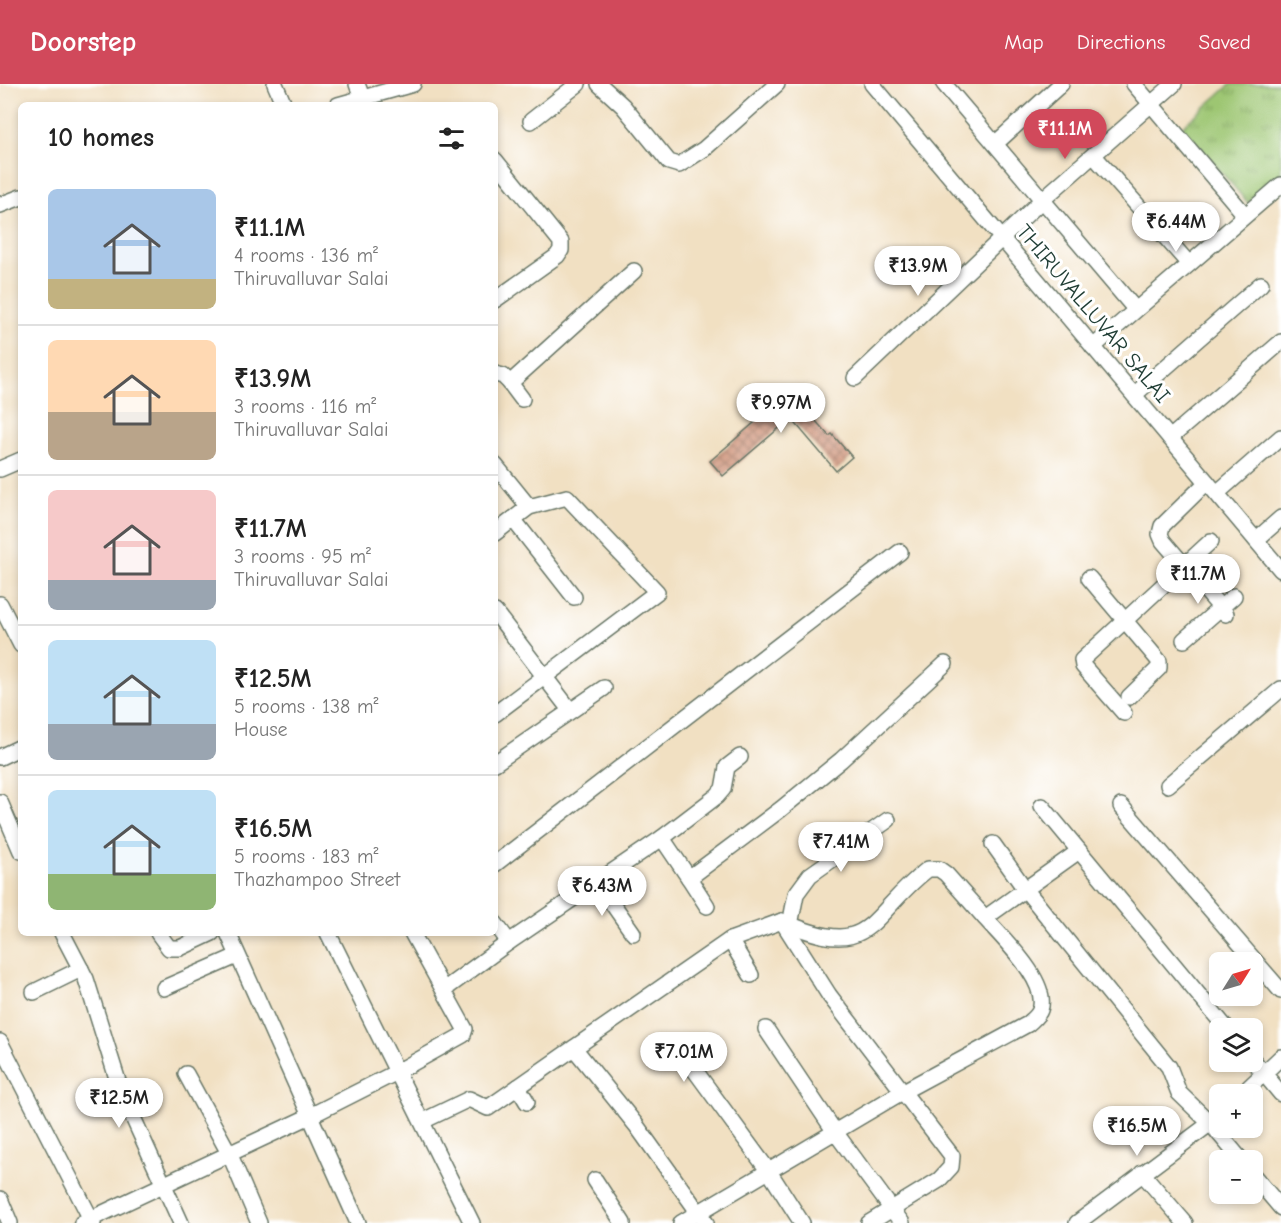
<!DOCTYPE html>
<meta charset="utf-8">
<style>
body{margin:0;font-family:"Comic Neue",sans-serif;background:#f6f6f6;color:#222;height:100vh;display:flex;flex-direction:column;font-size:22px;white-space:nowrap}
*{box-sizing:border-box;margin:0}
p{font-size:20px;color:#767676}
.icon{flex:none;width:33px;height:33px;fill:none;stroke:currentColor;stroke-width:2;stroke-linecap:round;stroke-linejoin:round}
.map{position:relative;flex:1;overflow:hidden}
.drawer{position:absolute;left:18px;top:18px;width:480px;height:834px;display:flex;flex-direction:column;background:#fff;border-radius:9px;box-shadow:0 3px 9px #0003}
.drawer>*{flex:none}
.needle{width:39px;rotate:53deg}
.buttons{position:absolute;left:1209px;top:868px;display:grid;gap:12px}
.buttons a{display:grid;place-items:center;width:54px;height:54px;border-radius:9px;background:#fff;box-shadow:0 3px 9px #0003;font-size:30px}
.price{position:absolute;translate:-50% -51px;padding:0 14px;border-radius:21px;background:#fff;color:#222;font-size:20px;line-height:39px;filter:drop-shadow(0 2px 3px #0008)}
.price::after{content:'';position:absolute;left:50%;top:36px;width:18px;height:14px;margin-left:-9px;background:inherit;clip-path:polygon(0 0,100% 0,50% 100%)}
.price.on{background:#d1495b;color:#fff}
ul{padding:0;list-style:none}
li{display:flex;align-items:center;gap:18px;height:150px;padding:0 30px}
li+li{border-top:2px solid #e0e0e0}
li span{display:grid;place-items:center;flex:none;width:168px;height:120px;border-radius:9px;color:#555}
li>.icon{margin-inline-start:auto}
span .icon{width:72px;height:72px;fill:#fffc;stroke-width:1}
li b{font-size:26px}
h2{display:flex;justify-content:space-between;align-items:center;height:72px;padding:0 30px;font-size:26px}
header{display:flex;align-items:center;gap:36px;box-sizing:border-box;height:84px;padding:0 30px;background:#d1495b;color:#fff}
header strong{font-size:28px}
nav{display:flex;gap:33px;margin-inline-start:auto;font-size:21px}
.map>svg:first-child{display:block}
.grass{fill:url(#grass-tufts);stroke:#5e8253;stroke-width:1.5}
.building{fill:url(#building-cross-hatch)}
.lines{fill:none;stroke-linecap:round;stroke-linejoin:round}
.minor-casing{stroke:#687666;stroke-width:18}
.minor{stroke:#fff;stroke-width:15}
.labels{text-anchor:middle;stroke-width:6;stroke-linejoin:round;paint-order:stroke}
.street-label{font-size:22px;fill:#1f3d34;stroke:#fff}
</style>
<header>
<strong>Doorstep</strong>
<nav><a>Map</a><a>Directions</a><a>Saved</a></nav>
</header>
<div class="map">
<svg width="1281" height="1139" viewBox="0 0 1281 1139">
<defs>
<pattern id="grass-tufts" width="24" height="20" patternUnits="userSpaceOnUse" patternTransform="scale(1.5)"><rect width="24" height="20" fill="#9dc672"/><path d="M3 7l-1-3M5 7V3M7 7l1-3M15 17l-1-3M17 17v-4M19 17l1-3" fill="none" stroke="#7fa25e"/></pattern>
<pattern id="building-cross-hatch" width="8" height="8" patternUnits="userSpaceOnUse" patternTransform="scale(1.5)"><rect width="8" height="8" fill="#d39e86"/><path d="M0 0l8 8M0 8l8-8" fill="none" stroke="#ab826e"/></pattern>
</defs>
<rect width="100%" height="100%" fill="#fff"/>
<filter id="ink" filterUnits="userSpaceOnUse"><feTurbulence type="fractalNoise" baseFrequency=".0167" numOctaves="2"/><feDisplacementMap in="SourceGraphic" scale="12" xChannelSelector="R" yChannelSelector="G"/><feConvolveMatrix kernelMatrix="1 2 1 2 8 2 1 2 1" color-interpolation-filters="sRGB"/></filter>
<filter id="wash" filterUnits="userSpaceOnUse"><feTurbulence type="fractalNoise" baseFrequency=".008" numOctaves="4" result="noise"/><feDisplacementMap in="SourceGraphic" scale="24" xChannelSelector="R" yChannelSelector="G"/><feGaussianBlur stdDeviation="1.35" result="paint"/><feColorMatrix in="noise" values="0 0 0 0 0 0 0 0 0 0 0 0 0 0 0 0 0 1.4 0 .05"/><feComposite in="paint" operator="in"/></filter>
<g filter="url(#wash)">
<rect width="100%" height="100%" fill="#f1e0c2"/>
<polygon class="grass" points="1231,0 1281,0 1281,91 1248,119 1182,43"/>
<g id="blocks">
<polygon class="building" points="784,301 829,352 832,350 852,373 836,387 791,334 723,392 710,377 777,319 772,312"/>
</g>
</g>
<g filter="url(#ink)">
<use href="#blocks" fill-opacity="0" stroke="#687666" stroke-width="1.5"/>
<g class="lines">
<g class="minor-casing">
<g id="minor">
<polyline points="275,0 284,21"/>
<polyline points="357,0 363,16"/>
<polyline points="599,0 623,22 669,78 679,81 704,65 777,0"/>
<polyline points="872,0 1281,486"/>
<polyline points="944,0 1135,225"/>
<polyline points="1134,0 1245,131"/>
<polyline points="338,21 413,0"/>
<polyline points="531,37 578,0"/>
<polyline points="995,60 1061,0"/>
<polyline points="1095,73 1189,180"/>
<polyline points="495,76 561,158 561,166 557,172 495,216"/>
<polyline points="0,121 21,113"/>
<polyline points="1093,263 1281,101"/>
<polyline points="495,290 503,292 510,299 634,187"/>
<polyline points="855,294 1042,116 1174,0"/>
<polyline points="510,299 522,315"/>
<polyline points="1134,311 1261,200"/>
<polyline points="1170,354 1281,258"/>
<polyline points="495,381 529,423"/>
<polyline points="0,385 21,376"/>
<polyline points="1207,398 1162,442 1160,450 1163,457 1226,530"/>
<polyline points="1217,409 1281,353"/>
<polyline points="513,435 574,513"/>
<polyline points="495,449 529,423 567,413 657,508 495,630"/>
<polyline points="1256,456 1281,434"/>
<polyline points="1089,494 1159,577 1159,584 1129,613"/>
<polyline points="0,520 21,561"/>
<polyline points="495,528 570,626"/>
<polyline points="1184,556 1234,512"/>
<polyline points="1124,629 1083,582 1082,576 1211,457"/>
<polyline points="0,673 21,663"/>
<polyline points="495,679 604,604"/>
<polyline points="1168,701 1281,605"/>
<polyline points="0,718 21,767"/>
<polyline points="1042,722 1227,945"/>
<polyline points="1121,722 1281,907"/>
<polyline points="662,754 717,712 723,705 727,683 740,673"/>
<polyline points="993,760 1025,805 1169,983 1179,1009 1211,1040 1242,1077"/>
<polyline points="495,780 900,468"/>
<polyline points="689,794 707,822"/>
<polyline points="598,799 633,849"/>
<polyline points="782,837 829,911 952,1072 951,1083 939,1096 869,1139"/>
<polyline points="495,839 509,858 662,754 689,794 781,725 841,676 945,580"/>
<polyline points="790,841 796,810 810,791 888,736"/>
<polyline points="62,849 86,895 121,1007 181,1139"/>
<polyline points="158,849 169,864 180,864 212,849"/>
<polyline points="228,849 310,1032 395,989 463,951 465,945 412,849"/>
<polyline points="328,849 472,1139"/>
<polyline points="730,856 751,891"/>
<polyline points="164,904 237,872"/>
<polyline points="445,905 509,858"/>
<polyline points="34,908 81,885"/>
<polyline points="766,945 835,1048 902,1139"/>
<polyline points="0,958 93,1139"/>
<path d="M574 964 730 856 782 837C874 878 866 833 928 785H939L946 790 985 834 1079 767"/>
<polyline points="1252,975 1281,1010"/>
<polyline points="688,977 770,1089 802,1139"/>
<polyline points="186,990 230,1071 259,1139"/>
<polyline points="518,1003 527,1018"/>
<polyline points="1241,1011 1281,973"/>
<polyline points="423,1037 469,1015 488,1024 574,964 636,1041 706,1139"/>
<polyline points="1142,1089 1185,1139"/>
<polyline points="1252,1090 1281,1124"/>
<polyline points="595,1096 623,1139"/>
<polyline points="0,1115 10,1139"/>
<polyline points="82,1139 310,1032 358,1139"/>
<path d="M681 1139 902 1008 1028 940C1032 936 1038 932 1040 926 1050 898 1002 854 985 834"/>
<polyline points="1077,1139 1220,1032"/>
</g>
</g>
<use href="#minor" class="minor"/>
</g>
</g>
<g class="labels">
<g class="street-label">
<text transform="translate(1094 229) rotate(50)" y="8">THIRUVALLUVAR SALAI</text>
</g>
</g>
</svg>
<div class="buttons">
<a><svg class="needle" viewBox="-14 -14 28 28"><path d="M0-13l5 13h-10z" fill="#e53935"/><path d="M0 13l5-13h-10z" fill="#767676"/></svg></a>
<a><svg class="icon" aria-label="layers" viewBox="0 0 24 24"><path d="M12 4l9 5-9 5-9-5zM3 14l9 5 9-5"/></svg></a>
<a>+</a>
<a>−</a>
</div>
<b class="price on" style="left:1065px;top:76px">₹11.1M</b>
<b class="price" style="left:1176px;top:169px">₹6.44M</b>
<b class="price" style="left:918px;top:213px">₹13.9M</b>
<b class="price" style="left:781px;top:350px">₹9.97M</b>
<b class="price" style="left:1198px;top:521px">₹11.7M</b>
<b class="price" style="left:841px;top:789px">₹7.41M</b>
<b class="price" style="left:602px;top:833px">₹6.43M</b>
<b class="price" style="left:684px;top:999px">₹7.01M</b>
<b class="price" style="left:119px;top:1045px">₹12.5M</b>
<b class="price" style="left:1137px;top:1073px">₹16.5M</b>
<section class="drawer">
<h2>10 homes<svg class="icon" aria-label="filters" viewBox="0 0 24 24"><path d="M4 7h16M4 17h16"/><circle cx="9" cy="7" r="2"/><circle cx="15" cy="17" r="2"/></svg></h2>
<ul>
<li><span style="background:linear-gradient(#a9c7e8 75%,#c2b280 0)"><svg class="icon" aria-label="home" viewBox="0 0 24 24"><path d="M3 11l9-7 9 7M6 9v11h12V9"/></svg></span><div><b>₹11.1M</b><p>4 rooms · 136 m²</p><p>Thiruvalluvar Salai</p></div></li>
<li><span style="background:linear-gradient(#ffd9b3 60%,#b9a48a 0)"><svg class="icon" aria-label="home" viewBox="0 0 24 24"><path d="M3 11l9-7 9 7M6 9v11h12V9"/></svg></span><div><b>₹13.9M</b><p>3 rooms · 116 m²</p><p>Thiruvalluvar Salai</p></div></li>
<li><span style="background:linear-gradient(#f6c9c9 75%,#9aa5b1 0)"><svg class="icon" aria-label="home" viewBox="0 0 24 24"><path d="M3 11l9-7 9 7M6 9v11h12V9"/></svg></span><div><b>₹11.7M</b><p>3 rooms · 95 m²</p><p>Thiruvalluvar Salai</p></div></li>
<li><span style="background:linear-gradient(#bfe0f5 70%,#9aa5b1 0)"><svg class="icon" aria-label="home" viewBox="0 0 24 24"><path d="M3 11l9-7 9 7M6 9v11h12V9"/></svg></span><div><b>₹12.5M</b><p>5 rooms · 138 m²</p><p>House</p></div></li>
<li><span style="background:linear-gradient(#bfe0f5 70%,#8fb573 0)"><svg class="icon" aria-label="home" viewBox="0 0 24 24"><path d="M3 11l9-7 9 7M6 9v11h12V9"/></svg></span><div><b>₹16.5M</b><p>5 rooms · 183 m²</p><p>Thazhampoo Street</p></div></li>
</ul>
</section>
</div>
